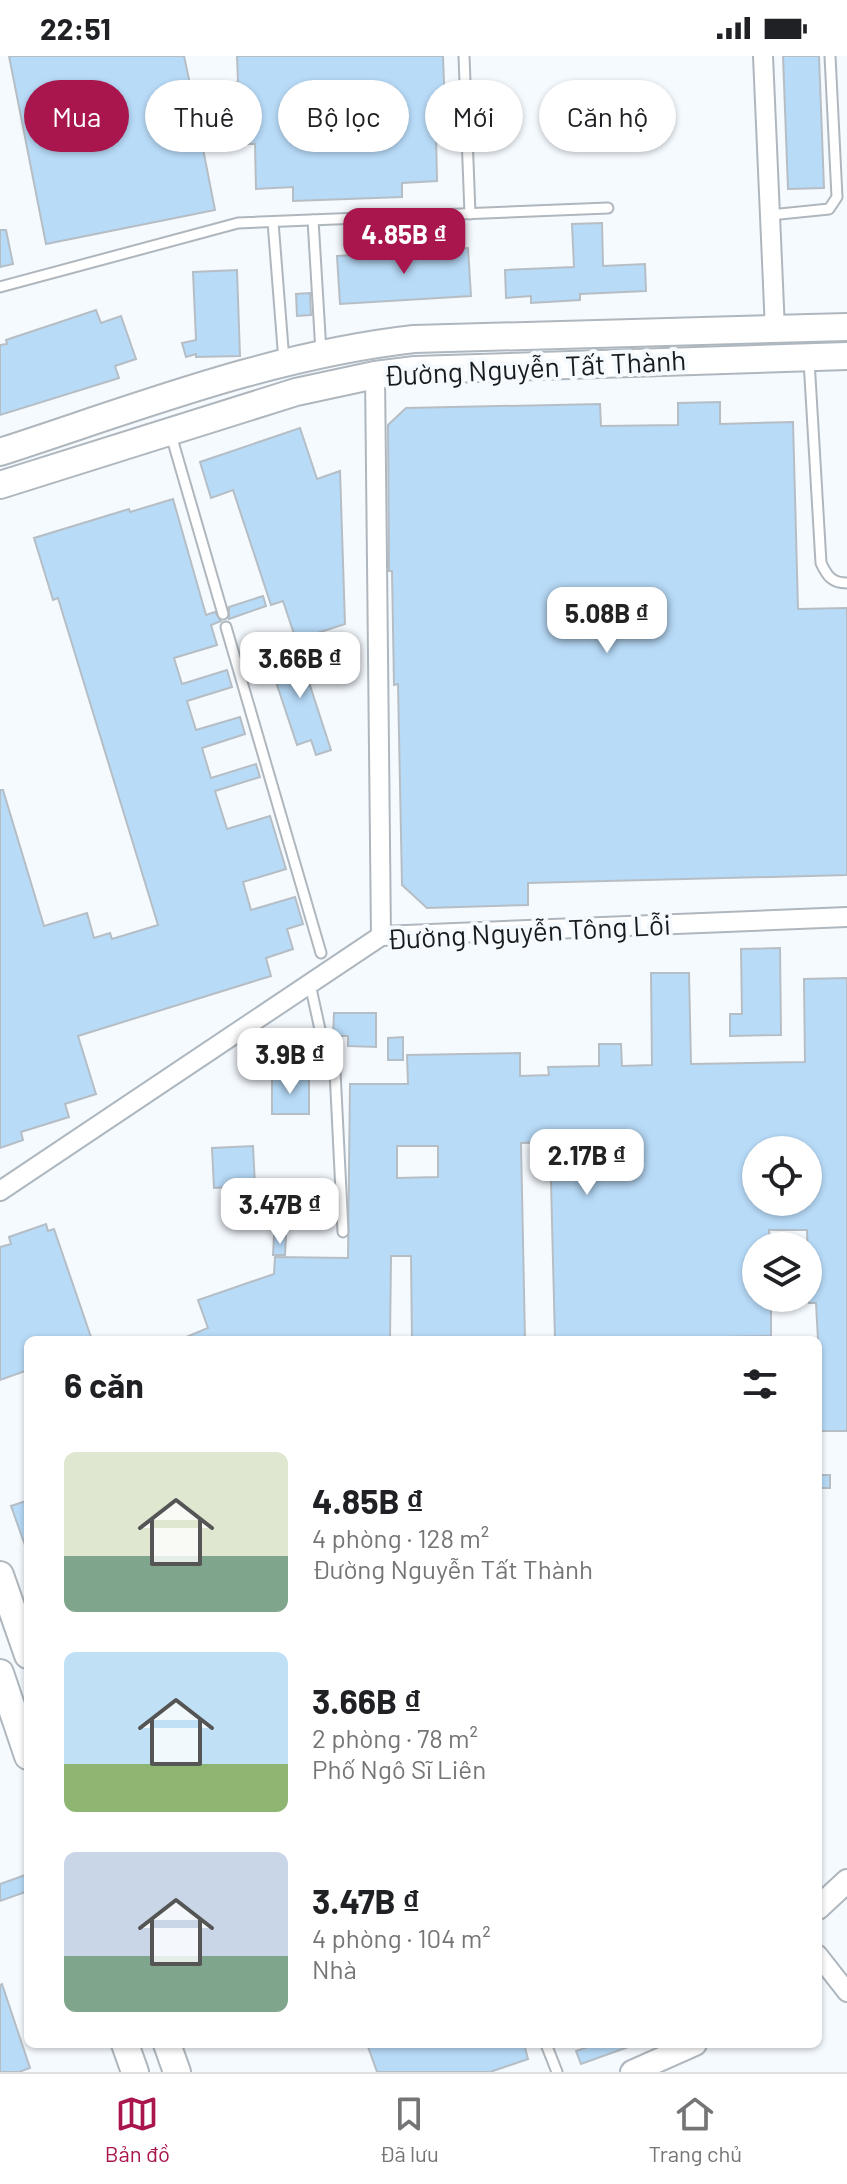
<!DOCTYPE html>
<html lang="vi">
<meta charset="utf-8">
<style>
body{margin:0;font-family:Barlow,sans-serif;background:#f6f6f6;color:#202124;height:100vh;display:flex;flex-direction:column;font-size:30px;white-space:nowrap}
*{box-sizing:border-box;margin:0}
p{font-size:26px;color:#757577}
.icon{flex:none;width:44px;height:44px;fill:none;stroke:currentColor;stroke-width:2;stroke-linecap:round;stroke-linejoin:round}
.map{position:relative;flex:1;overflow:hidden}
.details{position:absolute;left:24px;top:1280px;width:798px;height:712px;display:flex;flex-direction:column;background:#fff;border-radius:12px;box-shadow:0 2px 6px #0004}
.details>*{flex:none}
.banner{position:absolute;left:24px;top:24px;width:800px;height:72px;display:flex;gap:16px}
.buttons{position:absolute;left:742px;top:1080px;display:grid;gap:16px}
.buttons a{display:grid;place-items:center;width:80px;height:80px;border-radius:50%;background:#fff;box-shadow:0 2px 6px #0004;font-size:40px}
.price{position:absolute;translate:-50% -68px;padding:0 18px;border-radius:16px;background:#fff;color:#222;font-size:26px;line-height:52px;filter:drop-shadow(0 2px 4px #0008)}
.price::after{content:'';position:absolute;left:50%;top:48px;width:24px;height:18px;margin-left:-12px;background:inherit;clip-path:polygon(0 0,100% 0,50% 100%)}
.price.on{background:#a9164e;color:#fff}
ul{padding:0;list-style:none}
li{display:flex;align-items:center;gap:24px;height:200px;padding:0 40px}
li span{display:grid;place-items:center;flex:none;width:224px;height:160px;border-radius:12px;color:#555}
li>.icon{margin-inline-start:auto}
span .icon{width:96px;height:96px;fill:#fffc;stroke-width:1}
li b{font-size:34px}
h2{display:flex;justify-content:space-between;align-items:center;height:96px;padding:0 40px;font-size:34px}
.pill{padding:0 28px;border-radius:36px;background:#fff;box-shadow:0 2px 6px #0004;font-size:28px;line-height:72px}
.pill.on{background:#a9164e;color:#fff}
.status{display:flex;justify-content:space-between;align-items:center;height:56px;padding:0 40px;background:#fff;direction:ltr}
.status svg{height:22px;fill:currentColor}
.tabs{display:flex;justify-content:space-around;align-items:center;height:112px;border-top:2px solid #e0e0e0;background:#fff;font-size:22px;color:#757577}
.tabs a{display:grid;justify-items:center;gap:4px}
.tabs .on{color:#a9164e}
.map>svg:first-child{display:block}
.building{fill:#b8dbf8;stroke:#b6bec5;stroke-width:2;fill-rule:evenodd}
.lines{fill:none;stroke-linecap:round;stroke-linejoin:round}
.service-casing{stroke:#afb7be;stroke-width:13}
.minor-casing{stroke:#afb7be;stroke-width:22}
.tertiary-casing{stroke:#afb7be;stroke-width:26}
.secondary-casing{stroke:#afb7be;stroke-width:30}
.service{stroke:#fff;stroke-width:9}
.minor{stroke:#fff;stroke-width:18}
.tertiary{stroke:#fff;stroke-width:22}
.secondary{stroke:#fff;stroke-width:26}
.labels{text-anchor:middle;stroke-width:8;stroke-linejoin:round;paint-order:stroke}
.street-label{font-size:28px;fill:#191c1e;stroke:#f5faff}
</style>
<div class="status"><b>22:51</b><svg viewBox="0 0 49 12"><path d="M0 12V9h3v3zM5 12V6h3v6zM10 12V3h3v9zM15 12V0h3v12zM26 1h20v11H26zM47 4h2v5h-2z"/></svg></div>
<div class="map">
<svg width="847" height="2016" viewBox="0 0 847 2016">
<rect width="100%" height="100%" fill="#f5faff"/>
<g class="building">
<polygon points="9,0 184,0 190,28 238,26 237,0 443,0 446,77 436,78 437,125 402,127 402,141 293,145 293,131 256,133 255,88 241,88 239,45 194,47 215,154 46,188"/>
<polygon points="783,0 819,0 824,132 788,133"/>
<polygon points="602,167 603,210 645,208 646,235 580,238 580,244 531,247 531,240 506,242 505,214 574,211 572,168"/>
<polygon points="0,174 6,174 13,208 0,211"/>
<polygon points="468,192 471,240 340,248 337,200"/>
<polygon points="237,214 240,300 196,301 196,298 186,301 182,287 196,284 193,216"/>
<polygon points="310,237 311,259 297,260 296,238"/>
<polygon points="96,254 101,267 121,260 136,303 115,310 119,322 0,359 0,289 7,288 6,284"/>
<polygon points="720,346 720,368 793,366 798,553 847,552 847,819 528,827 528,849 427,852 402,829 398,628 394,629 392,515 389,515 388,369 406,352 600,348 601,370 678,369 678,347"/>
<polygon points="300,372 317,423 340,415 345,568 296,584 283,545 271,549 233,434 211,442 200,406"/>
<polygon points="173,443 206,559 215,556 221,565 211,569 217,589 174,602 182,628 227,614 232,631 187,645 196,674 240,661 245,678 202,692 211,722 256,708 260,721 215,735 227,773 270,760 286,813 243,826 251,854 295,841 303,868 287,873 293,893 266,902 271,920 78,980 96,1038 65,1048 69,1061 21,1076 23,1084 0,1092 0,734 3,734 44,870 87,857 94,882 110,877 112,883 158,869 58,542 53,544 34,482 129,453 130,456"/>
<polygon points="263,540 266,550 229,563 229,551"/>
<polygon points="308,592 313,608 304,611 331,694 316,699 311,684 297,689 269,605"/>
<polygon points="780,892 781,979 730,980 730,958 742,958 741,893"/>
<path d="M651 917H689L691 1008 805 1006 804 923 847 922V1375H818V1284L816 1247H809L807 1174H769L770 1190H756V1242H771V1280L555 1284 550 1086 521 1087 525 1284H412L411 1200H391L390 1284H179L208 1272 198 1244 274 1218 275 1201 348 1202 350 1028H408L407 999 520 997V1020L549 1019 548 1011 599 1010V988H621L622 1010 652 1009ZM397 1090H438V1121L397 1122ZM756 1094H808V1146H756Z"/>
<polygon points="334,957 376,957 376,991 348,990 348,980 333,980"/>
<polygon points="403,981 403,1004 388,1004 388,982"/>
<rect x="272" y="1022" width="37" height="36"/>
<polygon points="253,1090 255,1130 214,1132 212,1092"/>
<polygon points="46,1168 48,1175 54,1173 92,1284 28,1284 28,1314 0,1324 0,1191 11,1188 9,1181"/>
<polygon points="274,1180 286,1180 285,1199 273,1199"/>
<rect x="818" y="1419" width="12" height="13"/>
<polygon points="26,1445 28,1451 26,1492 11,1450"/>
<polygon points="28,1818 28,1835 0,1845 0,1828"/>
<polygon points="2,1928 30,2012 19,2016 0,2016 0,1929"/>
<polygon points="367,1988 524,1988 528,2003 490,2016 377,2016"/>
<polygon points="596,1988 631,1988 631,1990 581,2008 576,1995"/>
</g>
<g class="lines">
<g class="service-casing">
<g id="service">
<polyline points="464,0 470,158"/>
<polyline points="770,159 829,153 837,141 830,0"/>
<polyline points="313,164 321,296"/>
<polyline points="273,166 284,305"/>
<polyline points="0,231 238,167 608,152"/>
<path d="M809 304 821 507C827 520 832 527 847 527"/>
<polyline points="171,379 223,558"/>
<polyline points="226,571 321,897"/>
<polyline points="310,928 323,987 335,1015 343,1176"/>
<polyline points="546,1988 557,2016"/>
</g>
</g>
<g class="minor-casing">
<g id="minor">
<polyline points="763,0 775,274"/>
<polyline points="375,319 381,880"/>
<polyline points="0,1135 381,880 847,861"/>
<polyline points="818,1899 847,1936"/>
</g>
</g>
<g class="tertiary-casing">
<g id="tertiary">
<polyline points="818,1852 847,1825"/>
<polyline points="632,2016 695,1988"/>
</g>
</g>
<g class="secondary-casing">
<g id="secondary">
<path d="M0 396C136 352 271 299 414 283L847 271"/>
<polyline points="0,429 296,336 375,319 415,314 847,300"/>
<polyline points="0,1519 28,1599"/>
<polyline points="0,1617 28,1700"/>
<polyline points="125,1988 135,2016"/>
<polyline points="167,1988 177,2016"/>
</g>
</g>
<use href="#service" class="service"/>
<use href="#minor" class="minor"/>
<use href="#tertiary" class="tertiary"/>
<use href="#secondary" class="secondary"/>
</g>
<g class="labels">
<g class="street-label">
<text transform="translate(535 312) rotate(-3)" y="10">Đường Nguyễn Tất Thành</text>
<text transform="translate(529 876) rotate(-3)" y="10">Đường Nguyễn Tông Lỗi</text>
</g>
</g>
</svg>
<div class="buttons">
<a><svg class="icon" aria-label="locate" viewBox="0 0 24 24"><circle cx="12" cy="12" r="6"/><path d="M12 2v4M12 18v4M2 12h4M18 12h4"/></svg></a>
<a><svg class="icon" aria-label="layers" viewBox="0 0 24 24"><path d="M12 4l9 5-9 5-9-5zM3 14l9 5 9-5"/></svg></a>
</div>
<b class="price on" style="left:404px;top:220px">4.85B ₫</b>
<b class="price" style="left:607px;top:599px">5.08B ₫</b>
<b class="price" style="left:300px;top:644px">3.66B ₫</b>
<b class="price" style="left:290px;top:1040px">3.9B ₫</b>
<b class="price" style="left:587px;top:1141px">2.17B ₫</b>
<b class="price" style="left:280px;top:1190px">3.47B ₫</b>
<div class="banner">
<a class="pill on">Mua</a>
<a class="pill">Thuê</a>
<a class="pill">Bộ lọc</a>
<a class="pill">Mới</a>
<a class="pill">Căn hộ</a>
</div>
<section class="details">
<h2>6 căn<svg class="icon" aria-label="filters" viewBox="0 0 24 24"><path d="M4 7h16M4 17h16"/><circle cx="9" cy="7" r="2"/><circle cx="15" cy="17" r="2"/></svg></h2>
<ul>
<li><span style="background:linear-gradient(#dfe7d0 65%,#7fa58c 0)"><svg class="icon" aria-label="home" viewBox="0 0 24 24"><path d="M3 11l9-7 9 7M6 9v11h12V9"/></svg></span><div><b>4.85B ₫</b><p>4 phòng · 128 m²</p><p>Đường Nguyễn Tất Thành</p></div></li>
<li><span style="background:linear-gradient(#bfe0f5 70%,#8fb573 0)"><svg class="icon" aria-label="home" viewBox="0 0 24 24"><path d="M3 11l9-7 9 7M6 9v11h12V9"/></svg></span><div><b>3.66B ₫</b><p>2 phòng · 78 m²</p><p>Phố Ngô Sĩ Liên</p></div></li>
<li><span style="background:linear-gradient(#c9d6e8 65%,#7fa58c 0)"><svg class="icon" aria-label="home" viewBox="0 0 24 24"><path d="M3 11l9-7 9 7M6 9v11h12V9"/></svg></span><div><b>3.47B ₫</b><p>4 phòng · 104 m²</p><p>Nhà</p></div></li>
</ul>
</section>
</div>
<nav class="tabs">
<a class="on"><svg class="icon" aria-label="map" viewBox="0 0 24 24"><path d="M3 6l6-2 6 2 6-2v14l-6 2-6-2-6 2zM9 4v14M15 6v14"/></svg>Bản đồ</a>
<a><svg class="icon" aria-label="saved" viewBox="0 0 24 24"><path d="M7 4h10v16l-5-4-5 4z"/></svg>Đã lưu</a>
<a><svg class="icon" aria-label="home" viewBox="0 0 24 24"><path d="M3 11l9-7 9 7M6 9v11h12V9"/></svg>Trang chủ</a>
</nav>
